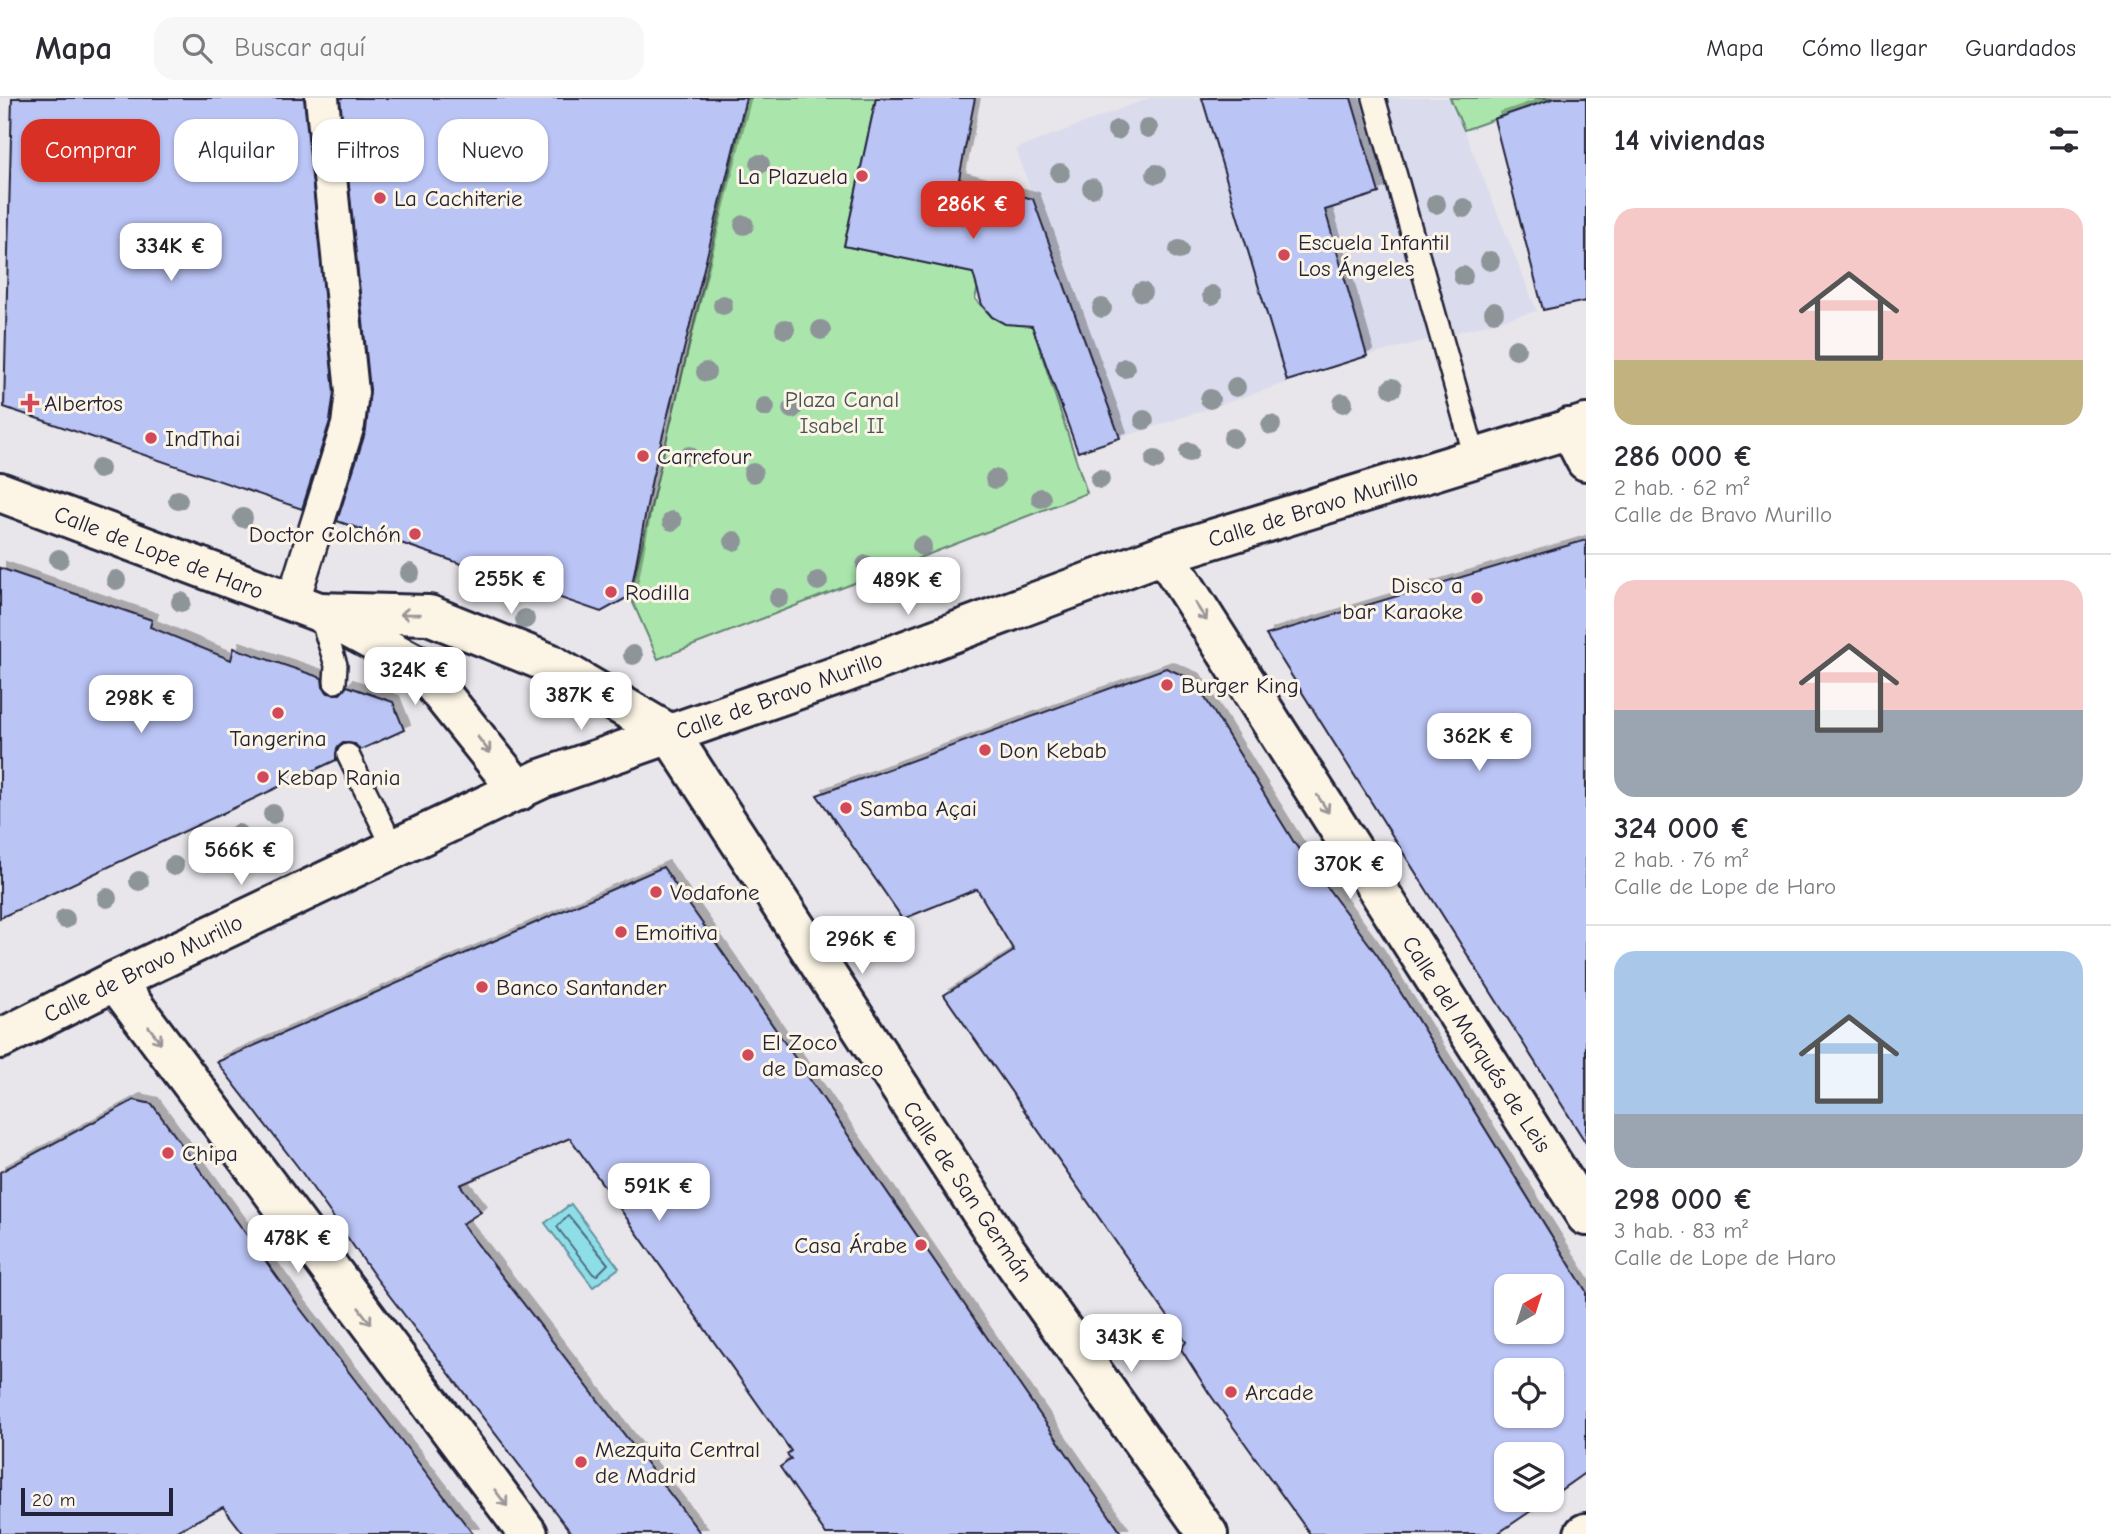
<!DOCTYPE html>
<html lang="es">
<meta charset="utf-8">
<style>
body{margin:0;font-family:"Comic Neue",sans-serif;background:#f7f7f7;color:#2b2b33;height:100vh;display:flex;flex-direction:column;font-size:26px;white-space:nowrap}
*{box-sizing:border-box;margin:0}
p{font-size:23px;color:#7c7c81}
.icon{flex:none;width:38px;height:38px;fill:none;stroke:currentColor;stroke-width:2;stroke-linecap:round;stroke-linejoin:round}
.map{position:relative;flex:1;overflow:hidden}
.side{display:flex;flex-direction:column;background:#fff;width:525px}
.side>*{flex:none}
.hud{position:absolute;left:21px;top:21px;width:665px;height:63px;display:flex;gap:14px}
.needle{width:46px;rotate:39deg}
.controls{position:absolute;left:1494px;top:1176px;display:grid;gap:14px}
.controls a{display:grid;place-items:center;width:70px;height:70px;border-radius:14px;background:#fff;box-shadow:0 2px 5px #0004;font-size:35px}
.scale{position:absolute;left:21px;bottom:18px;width:152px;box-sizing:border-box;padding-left:7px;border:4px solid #22223b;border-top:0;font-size:19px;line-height:24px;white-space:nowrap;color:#22223b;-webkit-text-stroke:5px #fcf5e5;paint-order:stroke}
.price{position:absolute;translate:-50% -60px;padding:0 16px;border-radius:14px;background:#fff;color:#222;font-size:23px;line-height:46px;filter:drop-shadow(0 2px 4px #0008)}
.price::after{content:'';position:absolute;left:50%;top:42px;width:21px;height:16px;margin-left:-10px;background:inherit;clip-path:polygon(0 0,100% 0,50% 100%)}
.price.on{background:#d93025;color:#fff}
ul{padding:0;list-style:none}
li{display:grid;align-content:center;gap:14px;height:371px;padding:0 28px}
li+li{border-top:2px solid #e1e1e2}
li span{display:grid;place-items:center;height:217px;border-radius:21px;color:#555}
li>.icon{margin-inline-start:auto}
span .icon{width:126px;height:126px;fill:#fffc;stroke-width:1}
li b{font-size:30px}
h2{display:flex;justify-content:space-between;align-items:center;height:84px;padding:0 28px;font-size:30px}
.pill{padding:0 24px;border-radius:21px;background:#fff;box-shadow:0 2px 5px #0004;font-size:24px;line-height:63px}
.pill.on{background:#d93025;color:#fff}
header{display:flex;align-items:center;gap:42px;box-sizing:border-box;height:98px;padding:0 35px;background:#fff;border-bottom:2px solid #e1e1e2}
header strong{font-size:33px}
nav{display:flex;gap:38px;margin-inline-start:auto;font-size:24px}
.search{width:490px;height:63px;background:#f7f7f7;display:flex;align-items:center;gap:18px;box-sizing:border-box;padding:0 24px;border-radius:21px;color:#7c7c81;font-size:26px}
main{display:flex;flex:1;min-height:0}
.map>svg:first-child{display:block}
.built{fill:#dadced}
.green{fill:#aae6ac;stroke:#668474;stroke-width:2}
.water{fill:#8edee8;stroke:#6393a3;stroke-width:2}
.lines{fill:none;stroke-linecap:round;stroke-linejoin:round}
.shore{stroke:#4d6d80;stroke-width:2}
.building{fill:#bac4f5;stroke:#22223b;stroke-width:2;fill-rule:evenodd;filter:url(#shadow)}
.service-casing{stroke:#22223b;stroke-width:26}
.pedestrian-casing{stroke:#22223b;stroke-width:37}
.minor-casing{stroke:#22223b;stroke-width:44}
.tertiary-casing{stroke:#22223b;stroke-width:44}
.secondary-casing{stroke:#22223b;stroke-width:44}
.service{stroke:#fcf5e5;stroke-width:21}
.pedestrian{stroke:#fcf5e5;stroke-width:32}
.minor{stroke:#fcf5e5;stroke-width:38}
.tertiary{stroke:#fcf5e5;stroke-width:38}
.secondary{stroke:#fcf5e5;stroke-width:38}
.tree{fill:#8e9599}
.oneway{stroke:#9a9698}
.poi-dot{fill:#d1495b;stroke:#fcf5e5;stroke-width:2.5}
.labels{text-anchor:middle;stroke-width:6;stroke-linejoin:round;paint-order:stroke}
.poi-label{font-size:23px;fill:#22223b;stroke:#fcf5e5;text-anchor:start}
.park-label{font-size:23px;fill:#445357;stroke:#fcf5e5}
.street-label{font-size:23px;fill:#22223b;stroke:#fcf5e5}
</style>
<header>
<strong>Mapa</strong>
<div class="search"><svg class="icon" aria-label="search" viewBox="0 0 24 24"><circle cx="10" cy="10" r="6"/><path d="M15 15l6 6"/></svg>Buscar aquí</div>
<nav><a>Mapa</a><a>Cómo llegar</a><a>Guardados</a></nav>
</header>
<main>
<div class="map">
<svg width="1586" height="1436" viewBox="0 0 1586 1436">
<defs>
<filter id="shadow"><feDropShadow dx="6" dy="-6" stdDeviation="0" flood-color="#0004"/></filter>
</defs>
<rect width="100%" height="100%" fill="#e8e6ea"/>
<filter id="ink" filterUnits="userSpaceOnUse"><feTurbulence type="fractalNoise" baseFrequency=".0143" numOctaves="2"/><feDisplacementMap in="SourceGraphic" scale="14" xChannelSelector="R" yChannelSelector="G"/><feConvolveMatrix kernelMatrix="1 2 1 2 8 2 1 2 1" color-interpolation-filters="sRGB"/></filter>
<g filter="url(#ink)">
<polygon class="built" points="1149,0 1451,0 1537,213 1367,258 1120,340 1016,51"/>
<g class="green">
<polygon points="747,0 876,0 844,148 981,177 975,201 992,219 1031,224 1087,395 658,561 630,498"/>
<polygon points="1450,0 1555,0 1464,32"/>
</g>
<polygon class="water" points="571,1106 619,1170 593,1189 545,1125"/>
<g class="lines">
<polygon class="shore" points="568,1117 608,1166 597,1177 593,1176 557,1129"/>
</g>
<g class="building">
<polygon points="12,0 304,0 334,294 330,323 302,411 4,309"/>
<polygon points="340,0 746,0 652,381 630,498 601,514 337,423 366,332 370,292"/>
<polygon points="876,0 975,0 959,81 1033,101 1120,340 1078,354 1032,228 1005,226 992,219 982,207 973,175 844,148"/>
<polygon points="1202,0 1351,0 1379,95 1325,112 1367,258 1287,283"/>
<polygon points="1555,0 1586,0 1586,203 1543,212 1494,21"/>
<polygon points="1586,442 1586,1045 1266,537"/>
<polygon points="0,470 152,522 150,529 231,562 234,550 322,580 323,589 328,595 340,596 347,588 393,604 404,632 360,652 355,646 343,645 337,650 336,662 0,820"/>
<path d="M1166 570 1194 582 1295 746 1378 858 1586 1193V1374L1552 1398V1356H1507V1402H1547L1497 1436H1310L1209 1295 1181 1251 1186 1244 1159 1206 944 897 1014 853 977 791 903 821 817 697ZM1507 1188H1552V1234H1507ZM1507 1272H1552V1318H1507Z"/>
<polygon points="663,769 732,868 1122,1436 826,1436 780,1369 791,1361 787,1356 791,1353 570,1040 460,1087 481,1114 462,1126 701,1436 572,1436 376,1180 298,1069 217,964"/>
<polygon points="134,1002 152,1006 299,1209 473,1436 244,1436 223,1409 171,1436 0,1436 0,1074"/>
</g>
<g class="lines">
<g class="service-casing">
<g id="service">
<polyline points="1374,0 1475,359"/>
<polyline points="319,514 336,567 335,584"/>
<polyline points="348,657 393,749"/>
</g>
</g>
<g class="pedestrian-casing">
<polyline id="pedestrian" points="292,506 348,327 352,294 322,0"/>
</g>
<g class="minor-casing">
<g id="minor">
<polyline points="1569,330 1586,363"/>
<polyline points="1164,456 1586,1118"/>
<polyline points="115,883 528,1436"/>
<polyline points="1584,1436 1586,1435"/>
</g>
</g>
<g class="tertiary-casing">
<g id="tertiary">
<polyline points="0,394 319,514 419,568 519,693"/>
<polyline points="319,514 429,517 549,565 670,636 1005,1151 1208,1436"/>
</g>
</g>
<g class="secondary-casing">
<polyline id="secondary" points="0,941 115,883 541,681 842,576 1164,456 1586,326"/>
</g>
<use href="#service" class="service"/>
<use href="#pedestrian" class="pedestrian"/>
<use href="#minor" class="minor"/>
<use href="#tertiary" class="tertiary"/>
<use href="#secondary" class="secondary"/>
</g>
<g class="tree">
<circle cx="1148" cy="30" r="10"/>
<circle cx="1117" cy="32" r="10"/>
<circle cx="760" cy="66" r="10"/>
<circle cx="1060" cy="75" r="10"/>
<circle cx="1156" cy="76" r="10"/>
<circle cx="1092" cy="90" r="10"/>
<circle cx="1436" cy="106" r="10"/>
<circle cx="1464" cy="110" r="10"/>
<circle cx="744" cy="127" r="10"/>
<circle cx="1179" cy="152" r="10"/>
<circle cx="1490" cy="163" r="10"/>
<circle cx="1463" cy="178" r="10"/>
<circle cx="1142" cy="194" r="10"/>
<circle cx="1212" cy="197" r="10"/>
<circle cx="723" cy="207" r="10"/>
<circle cx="1102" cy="210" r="10"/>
<circle cx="1494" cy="214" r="10"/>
<circle cx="785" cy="231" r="10"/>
<circle cx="821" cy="232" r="10"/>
<circle cx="1516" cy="251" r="10"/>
<circle cx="1125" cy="270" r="10"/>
<circle cx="706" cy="274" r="10"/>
<circle cx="1236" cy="289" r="10"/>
<circle cx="1392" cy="290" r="10"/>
<circle cx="1210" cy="301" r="10"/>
<circle cx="1343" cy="305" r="10"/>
<circle cx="765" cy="309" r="10"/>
<circle cx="792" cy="311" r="10"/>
<circle cx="1144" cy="322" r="10"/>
<circle cx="1271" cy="327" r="10"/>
<circle cx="1233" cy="340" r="10"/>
<circle cx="1189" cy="354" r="10"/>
<circle cx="689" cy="358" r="10"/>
<circle cx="1155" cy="362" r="10"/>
<circle cx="99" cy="371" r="10"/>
<circle cx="753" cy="375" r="10"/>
<circle cx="995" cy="381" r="10"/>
<circle cx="1100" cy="381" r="10"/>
<circle cx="1041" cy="400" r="10"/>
<circle cx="178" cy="402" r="10"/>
<circle cx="243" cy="420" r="10"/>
<circle cx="672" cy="423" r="10"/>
<circle cx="734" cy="443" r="10"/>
<circle cx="922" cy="448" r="10"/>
<circle cx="59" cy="461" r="10"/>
<circle cx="866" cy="467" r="10"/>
<circle cx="410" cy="475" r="10"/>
<circle cx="116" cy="482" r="10"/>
<circle cx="818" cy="483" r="10"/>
<circle cx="779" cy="500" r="10"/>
<circle cx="181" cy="504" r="10"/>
<circle cx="525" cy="521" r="10"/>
<circle cx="633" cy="557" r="10"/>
<circle cx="273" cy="716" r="10"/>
<circle cx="238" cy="736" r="10"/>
<circle cx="174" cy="768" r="10"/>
<circle cx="139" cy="783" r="10"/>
<circle cx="107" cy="800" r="10"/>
<circle cx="65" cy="821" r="10"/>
</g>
<defs><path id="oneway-shaft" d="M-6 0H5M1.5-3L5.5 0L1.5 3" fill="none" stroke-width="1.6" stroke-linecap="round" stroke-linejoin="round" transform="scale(1.75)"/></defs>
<g class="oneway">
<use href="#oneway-shaft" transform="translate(1201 514) rotate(57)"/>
<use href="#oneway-shaft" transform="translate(410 516) rotate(-179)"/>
<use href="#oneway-shaft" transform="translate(484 647) rotate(52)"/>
<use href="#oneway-shaft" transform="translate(1323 706) rotate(57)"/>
<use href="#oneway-shaft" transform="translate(155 937) rotate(53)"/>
<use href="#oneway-shaft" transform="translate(365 1218) rotate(53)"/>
<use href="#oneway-shaft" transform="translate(501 1400) rotate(53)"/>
</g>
</g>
<g class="poi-dot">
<circle cx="862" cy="78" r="7"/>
<circle cx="380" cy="100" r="7"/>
<circle cx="1284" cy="157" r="7"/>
<path d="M26.5 294.5h7v7h7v7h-7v7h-7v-7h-7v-7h7z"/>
<circle cx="151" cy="340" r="7"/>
<circle cx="643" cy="358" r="7"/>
<circle cx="415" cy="436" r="7"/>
<circle cx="611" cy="494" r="7"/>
<circle cx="1477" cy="500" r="7"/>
<circle cx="1167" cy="587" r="7"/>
<circle cx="278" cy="615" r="7"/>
<circle cx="985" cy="652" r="7"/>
<circle cx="263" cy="679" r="7"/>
<circle cx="846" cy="710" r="7"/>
<circle cx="656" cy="794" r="7"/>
<circle cx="621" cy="834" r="7"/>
<circle cx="482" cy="889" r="7"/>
<circle cx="748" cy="957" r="7"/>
<circle cx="168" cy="1055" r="7"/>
<circle cx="921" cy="1147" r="7"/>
<circle cx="1231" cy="1294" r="7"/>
<circle cx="581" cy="1364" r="7"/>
</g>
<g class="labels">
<g class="poi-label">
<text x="848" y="86" text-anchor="end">La Plazuela</text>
<text x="394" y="108">La Cachiterie</text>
<text x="1298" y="152">Escuela Infantil<tspan x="1298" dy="26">Los Ángeles</tspan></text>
<text x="44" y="313">Albertos</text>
<text x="165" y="348">IndThai</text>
<text x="657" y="366">Carrefour</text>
<text x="401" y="444" text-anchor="end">Doctor Colchón</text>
<text x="1463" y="495" text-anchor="end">Disco a<tspan x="1463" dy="26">bar Karaoke</tspan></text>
<text x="625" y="502">Rodilla</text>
<text x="1181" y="595">Burger King</text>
<text x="278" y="648" text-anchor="middle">Tangerina</text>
<text x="999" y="660">Don Kebab</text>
<text x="277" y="687">Kebap Rania</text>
<text x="860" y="718">Samba Açai</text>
<text x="670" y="802">Vodafone</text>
<text x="635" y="842">Emoitiva</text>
<text x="496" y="897">Banco Santander</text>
<text x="762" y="952">El Zoco<tspan x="762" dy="26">de Damasco</tspan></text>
<text x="182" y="1063">Chipa</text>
<text x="907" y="1155" text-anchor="end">Casa Árabe</text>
<text x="1245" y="1302">Arcade</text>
<text x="595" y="1359">Mezquita Central<tspan x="595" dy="26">de Madrid</tspan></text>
</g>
<g class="park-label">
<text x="842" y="309">Plaza Canal<tspan x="842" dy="26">Isabel II</tspan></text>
</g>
<g class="street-label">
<text transform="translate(1313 410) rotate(-17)" y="8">Calle de Bravo Murillo</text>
<text transform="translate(159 454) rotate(21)" y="8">Calle de Lope de Haro</text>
<text transform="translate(779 597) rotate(-20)" y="8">Calle de Bravo Murillo</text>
<text transform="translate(143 870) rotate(-26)" y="8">Calle de Bravo Murillo</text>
<text transform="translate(1477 946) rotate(57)" y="8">Calle del Marqués de Leis</text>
<text transform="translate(968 1093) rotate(56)" y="8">Calle de San Germán</text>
</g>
</g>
</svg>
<div class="controls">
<a><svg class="needle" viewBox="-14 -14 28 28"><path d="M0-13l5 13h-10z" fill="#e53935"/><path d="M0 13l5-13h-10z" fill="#7c7c81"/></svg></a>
<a><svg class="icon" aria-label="locate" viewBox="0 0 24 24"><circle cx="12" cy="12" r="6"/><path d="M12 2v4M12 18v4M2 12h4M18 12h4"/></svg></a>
<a><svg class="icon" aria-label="layers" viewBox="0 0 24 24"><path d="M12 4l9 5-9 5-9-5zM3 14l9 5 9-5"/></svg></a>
</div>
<div class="scale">20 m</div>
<b class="price on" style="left:973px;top:143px">286K €</b>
<b class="price" style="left:171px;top:185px">334K €</b>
<b class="price" style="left:511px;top:518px">255K €</b>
<b class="price" style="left:908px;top:519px">489K €</b>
<b class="price" style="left:415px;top:609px">324K €</b>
<b class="price" style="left:581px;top:634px">387K €</b>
<b class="price" style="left:141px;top:637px">298K €</b>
<b class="price" style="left:1479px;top:675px">362K €</b>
<b class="price" style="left:241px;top:789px">566K €</b>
<b class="price" style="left:1350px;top:803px">370K €</b>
<b class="price" style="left:862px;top:878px">296K €</b>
<b class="price" style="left:659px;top:1125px">591K €</b>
<b class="price" style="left:298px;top:1177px">478K €</b>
<b class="price" style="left:1131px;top:1276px">343K €</b>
<div class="hud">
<a class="pill on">Comprar</a>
<a class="pill">Alquilar</a>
<a class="pill">Filtros</a>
<a class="pill">Nuevo</a>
</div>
</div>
<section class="side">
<h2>14 viviendas<svg class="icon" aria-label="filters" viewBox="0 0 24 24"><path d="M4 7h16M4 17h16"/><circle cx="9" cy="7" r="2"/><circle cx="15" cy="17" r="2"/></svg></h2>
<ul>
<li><span style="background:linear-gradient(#f6c9c9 70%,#c2b280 0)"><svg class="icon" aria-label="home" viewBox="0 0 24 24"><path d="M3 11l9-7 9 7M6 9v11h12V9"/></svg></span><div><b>286 000 €</b><p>2 hab. · 62 m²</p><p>Calle de Bravo Murillo</p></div></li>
<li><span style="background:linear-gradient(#f6c9c9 60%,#9aa5b1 0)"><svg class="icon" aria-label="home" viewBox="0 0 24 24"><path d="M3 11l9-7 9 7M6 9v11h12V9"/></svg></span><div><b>324 000 €</b><p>2 hab. · 76 m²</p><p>Calle de Lope de Haro</p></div></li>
<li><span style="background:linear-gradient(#a9c7e8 75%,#9aa5b1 0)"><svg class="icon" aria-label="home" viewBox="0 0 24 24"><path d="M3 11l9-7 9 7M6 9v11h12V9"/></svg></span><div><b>298 000 €</b><p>3 hab. · 83 m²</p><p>Calle de Lope de Haro</p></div></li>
</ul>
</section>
</main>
